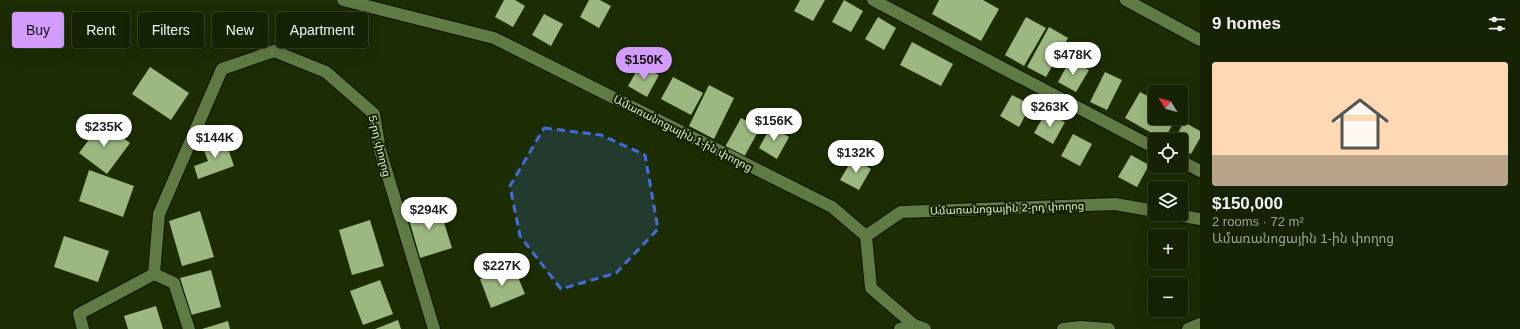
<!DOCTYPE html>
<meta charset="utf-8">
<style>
body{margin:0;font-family:Helvetica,"Noto Sans Armenian",sans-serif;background:#222f12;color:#f1f3f6;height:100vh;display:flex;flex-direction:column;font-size:15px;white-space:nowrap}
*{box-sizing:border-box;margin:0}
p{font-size:13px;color:#9da49a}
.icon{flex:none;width:22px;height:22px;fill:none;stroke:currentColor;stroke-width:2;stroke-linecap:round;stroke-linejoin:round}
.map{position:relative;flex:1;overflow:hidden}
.side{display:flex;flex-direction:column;background:#152203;width:320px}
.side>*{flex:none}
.top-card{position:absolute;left:12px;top:12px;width:380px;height:36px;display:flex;gap:8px}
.needle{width:26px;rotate:307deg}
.buttons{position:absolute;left:1148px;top:85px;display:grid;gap:8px}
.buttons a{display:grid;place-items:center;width:40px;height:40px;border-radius:4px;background:#152203;box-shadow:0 4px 16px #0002,0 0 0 1px #343f25;font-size:20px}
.price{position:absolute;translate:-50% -34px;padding:0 9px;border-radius:14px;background:#fff;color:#222;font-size:13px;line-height:26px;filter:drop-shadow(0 1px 2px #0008)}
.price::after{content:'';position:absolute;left:50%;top:24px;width:12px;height:9px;margin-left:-6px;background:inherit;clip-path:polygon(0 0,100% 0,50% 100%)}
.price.active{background:#d39cfc;color:#111}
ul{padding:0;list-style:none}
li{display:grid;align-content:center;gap:8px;height:212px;padding:0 12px}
li span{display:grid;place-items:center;height:124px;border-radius:4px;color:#555}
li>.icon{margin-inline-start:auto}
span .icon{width:72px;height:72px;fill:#fffc;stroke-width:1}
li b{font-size:17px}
h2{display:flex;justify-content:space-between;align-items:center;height:48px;padding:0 12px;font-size:17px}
.pill{padding:0 14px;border-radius:4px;background:#152203;box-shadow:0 4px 16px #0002,0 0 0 1px #343f25;font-size:14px;line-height:36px}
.pill.active{background:#d39cfc;color:#111}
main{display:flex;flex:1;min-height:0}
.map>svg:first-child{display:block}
.building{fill:#9cb880}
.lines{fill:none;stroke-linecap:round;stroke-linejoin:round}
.street-casing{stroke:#091400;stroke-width:14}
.street{stroke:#607a44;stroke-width:12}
.marked{fill:#436dd6;fill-opacity:0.2;stroke:#436dd6;stroke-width:3;stroke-dasharray:8 5;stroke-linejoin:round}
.labels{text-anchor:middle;stroke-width:4;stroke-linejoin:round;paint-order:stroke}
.street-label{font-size:11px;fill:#dbeacd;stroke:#132300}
</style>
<main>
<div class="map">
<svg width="1200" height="329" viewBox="0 0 1200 329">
<rect width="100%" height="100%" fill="#1c2d04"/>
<g class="building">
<polygon points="504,0 515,0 525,6 513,27 495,17"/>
<polygon points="589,0 600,0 611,6 599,28 580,17"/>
<polygon points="800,0 825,0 813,21 794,11"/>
<polygon points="844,0 863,11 851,32 832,22"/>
<polygon points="939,0 983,0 999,9 981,41 932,14"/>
<polygon points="544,14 563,24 551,46 532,35"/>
<polygon points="878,17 896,28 884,50 865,39"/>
<polygon points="1026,17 1046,28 1024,66 1005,55"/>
<polygon points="1049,27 1068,38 1046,77 1027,67"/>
<polygon points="912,42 953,64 941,86 900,65"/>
<polygon points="1070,60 1089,70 1076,92 1058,82"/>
<polygon points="640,65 659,75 647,97 628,86"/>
<polygon points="150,67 189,93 171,120 132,94"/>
<polygon points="1105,72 1122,80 1107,110 1090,102"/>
<polygon points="673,77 703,93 691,115 661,99"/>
<polygon points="709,85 734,98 714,139 689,126"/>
<polygon points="1140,92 1155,100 1155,118 1176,118 1164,140 1125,118"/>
<polygon points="1012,95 1031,105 1019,127 1000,116"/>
<polygon points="1046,112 1065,122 1053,144 1034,133"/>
<polygon points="741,118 760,128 744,157 725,147"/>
<polygon points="102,122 130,143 107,174 79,153"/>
<polygon points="1184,122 1200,131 1200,138 1191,154 1181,149 1181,140 1174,140"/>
<polygon points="771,126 789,137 777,159 759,148"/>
<polygon points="1073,134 1092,144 1080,166 1061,156"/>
<polygon points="224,137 234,166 198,179 194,166 208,161 202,145"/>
<polygon points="1131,155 1149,165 1137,187 1118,177"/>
<polygon points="853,158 871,169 859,190 840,180"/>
<polygon points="89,170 134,186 123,217 79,201"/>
<polygon points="438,203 452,248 420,258 407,213"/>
<polygon points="200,211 214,257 182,266 169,221"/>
<polygon points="370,220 384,266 352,275 339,230"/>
<polygon points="64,236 109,251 98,282 54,267"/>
<polygon points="513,265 525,294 491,308 480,279"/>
<polygon points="211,270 221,307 191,315 180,278"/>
<polygon points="380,280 393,314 363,325 350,291"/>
<polygon points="156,306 163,329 128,329 124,316"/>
<polygon points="398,320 401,329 375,329"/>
<polygon points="228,321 230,329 202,329"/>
</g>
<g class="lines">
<g class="street-casing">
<g id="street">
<polyline points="343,0 494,38 832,207 866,236 871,288 914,325 925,329"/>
<polyline points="873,0 1155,148"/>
<polyline points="1126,0 1200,40"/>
<polyline points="1181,161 1200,171"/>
<polyline points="1171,214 1200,219"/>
<polyline points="866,236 901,212 1115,204 1155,211"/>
<polyline points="154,274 174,283 189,329"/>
<polyline points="83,329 79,314 154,274 159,214 222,69 274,51 326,72 374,114 380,150 434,329"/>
<polyline points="900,329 914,325"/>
<polyline points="1063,329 1080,327 1109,329"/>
<polyline points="1188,329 1200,324"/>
</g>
</g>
<use href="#street" class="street"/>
</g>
<path class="marked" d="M544 128 601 135 645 155 658 229 616 273 561 289 520 236 510 186Z"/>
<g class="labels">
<g class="street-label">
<text transform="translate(683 133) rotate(27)" y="4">Ամառանոցային 1-ին փողոց</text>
<text transform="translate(380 146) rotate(76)" y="4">5-րդ փողոց</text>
<text transform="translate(1007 208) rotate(-2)" y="4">Ամառանոցային 2-րդ փողոց</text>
</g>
</g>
</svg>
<div class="buttons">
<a><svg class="needle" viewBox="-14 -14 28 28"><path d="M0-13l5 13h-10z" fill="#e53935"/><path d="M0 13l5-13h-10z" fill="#9da49a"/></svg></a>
<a><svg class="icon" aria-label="locate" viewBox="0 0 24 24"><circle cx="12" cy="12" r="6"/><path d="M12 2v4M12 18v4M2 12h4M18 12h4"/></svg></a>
<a><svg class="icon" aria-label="layers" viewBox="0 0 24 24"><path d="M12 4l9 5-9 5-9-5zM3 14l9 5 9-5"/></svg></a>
<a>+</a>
<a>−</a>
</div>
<b class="price" style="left:1073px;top:76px">$478K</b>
<b class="price active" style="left:644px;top:81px">$150K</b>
<b class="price" style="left:1050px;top:128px">$263K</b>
<b class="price" style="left:774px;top:142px">$156K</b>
<b class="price" style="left:104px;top:148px">$235K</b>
<b class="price" style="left:215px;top:159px">$144K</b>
<b class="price" style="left:856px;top:174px">$132K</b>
<b class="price" style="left:429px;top:231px">$294K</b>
<b class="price" style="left:502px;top:287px">$227K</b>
<div class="top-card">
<a class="pill active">Buy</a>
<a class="pill">Rent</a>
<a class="pill">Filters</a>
<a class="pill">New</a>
<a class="pill">Apartment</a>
</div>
</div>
<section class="side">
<h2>9 homes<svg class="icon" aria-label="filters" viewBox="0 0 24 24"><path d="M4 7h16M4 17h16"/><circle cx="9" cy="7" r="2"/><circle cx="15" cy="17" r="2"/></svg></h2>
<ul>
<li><span style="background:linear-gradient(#ffd9b3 75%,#b9a48a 0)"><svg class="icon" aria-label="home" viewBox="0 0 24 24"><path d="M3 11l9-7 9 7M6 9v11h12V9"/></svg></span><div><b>$150,000</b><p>2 rooms · 72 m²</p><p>Ամառանոցային 1-ին փողոց</p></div></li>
</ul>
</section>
</main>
